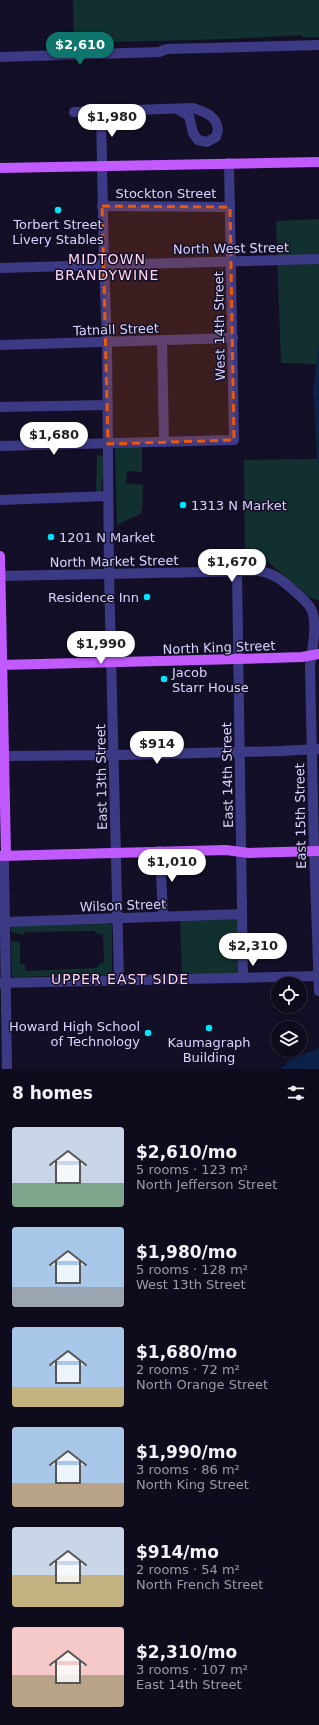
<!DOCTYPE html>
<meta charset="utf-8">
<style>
body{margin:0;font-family:"DejaVu Sans",sans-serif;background:#171425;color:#f1f3f6;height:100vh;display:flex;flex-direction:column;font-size:15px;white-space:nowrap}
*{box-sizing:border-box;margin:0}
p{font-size:13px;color:#9b9ba3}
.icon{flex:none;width:22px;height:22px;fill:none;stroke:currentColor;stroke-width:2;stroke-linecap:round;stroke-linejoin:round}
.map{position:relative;height:1069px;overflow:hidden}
.sheet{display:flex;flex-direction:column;background:#0e0b1c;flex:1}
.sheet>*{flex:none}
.buttons{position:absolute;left:271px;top:977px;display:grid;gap:8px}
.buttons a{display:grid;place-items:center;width:36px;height:36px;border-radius:50%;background:#0e0b1c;box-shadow:0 2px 10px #0003,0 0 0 1px #2e2b3b;font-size:20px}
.price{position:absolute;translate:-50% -34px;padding:0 9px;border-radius:14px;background:#fff;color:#222;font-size:13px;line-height:26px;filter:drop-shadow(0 1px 2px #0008)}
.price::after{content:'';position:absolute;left:50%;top:24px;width:12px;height:9px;margin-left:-6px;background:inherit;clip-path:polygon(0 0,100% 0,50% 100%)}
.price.current{background:#0f766e;color:#fff}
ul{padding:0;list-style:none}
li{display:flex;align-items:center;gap:12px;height:100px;padding:0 12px}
li span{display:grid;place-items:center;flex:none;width:112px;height:80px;border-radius:4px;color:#555}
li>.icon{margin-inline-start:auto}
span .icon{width:48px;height:48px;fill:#fffc;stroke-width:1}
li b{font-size:17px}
h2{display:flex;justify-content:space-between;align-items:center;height:48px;padding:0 12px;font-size:17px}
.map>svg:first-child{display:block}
.green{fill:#12302f}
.water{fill:#0c2248}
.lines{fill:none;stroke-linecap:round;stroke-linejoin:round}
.minor{stroke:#3d3a85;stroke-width:10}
.major{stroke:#c25bff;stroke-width:10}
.marked{fill:#e8590c;fill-opacity:0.2;stroke:#e8590c;stroke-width:3;stroke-dasharray:8 5;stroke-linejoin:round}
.poi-dot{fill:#00e5ff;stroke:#130f26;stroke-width:1.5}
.labels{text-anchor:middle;stroke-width:3;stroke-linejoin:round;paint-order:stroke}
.street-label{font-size:13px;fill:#d9d4ff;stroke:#130f26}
.poi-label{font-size:13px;fill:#d9d4ff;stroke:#130f26;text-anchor:start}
.neighbourhood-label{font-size:14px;letter-spacing:1px;fill:#ffd6f0;stroke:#130f26}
</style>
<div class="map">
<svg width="319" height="1069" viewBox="0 0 319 1069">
<rect width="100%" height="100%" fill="#130f26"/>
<g class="green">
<polygon points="73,0 319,0 319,37 302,37 302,35 231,39 74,43"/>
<polygon points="319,219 319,601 309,597 267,561 245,562 244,460 317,459 314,391 316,364 281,363 276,221"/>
<polygon points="142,445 142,472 127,471 126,483 143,485 142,513 117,525 115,448"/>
<polygon points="97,454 105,458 101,493 98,494 96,491"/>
<polygon points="242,914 243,978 182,979 180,916"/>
<polygon points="110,924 112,926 112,974 111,975 13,977 12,976 11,941 20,942 20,964 25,965 26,971 97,968 98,965 104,962 103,935 96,933 95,931 25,932 24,935 11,932 11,926"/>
</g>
<g class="water">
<polygon points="319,344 319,470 313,390"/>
<polygon points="319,1048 319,1069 281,1069 291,1059"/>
</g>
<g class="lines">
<g class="minor">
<polyline points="0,57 159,52 167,49 319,45"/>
<polyline points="101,111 104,265 107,342 109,573 119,980"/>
<path d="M74 112 193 108C205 112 217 116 218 130L216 137 207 142 198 140 193 133 189 116 179 110"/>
<polyline points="102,206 230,207"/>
<polyline points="0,268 319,259"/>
<polyline points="162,341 164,442"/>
<polyline points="0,345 233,338"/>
<polyline points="0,407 108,405"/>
<polyline points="0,446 234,440 229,163"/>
<polyline points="0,500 108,496"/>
<polyline points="237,571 243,978"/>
<path d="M0 576 259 571C273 573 282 580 292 589 298 595 307 601 311 609 318 622 312 651 310 665L314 851 319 991"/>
<polyline points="0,756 120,755 281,751 318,749"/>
<polyline points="160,851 163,916"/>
<polyline points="6,855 4,862 7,1069"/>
<polyline points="5,922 242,914"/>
<polyline points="0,983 319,976"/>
</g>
<g class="major">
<polyline points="0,168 319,162"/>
<polyline points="0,556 6,855"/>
<polyline points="0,665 238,659 302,657 319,654"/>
<polyline points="0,856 226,850 249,853 319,851"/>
</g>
</g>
<path class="marked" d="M102 206 230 207 234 440 108 444Z"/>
<g class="poi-dot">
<circle cx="58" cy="210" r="4"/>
<circle cx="183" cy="505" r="4"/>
<circle cx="51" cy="537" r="4"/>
<circle cx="147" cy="597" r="4"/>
<circle cx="164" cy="679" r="4"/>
<circle cx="209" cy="1028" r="4"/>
<circle cx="148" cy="1033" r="4"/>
</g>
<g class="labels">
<g class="street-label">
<text x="166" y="198">Stockton Street</text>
<text transform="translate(231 248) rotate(-1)" y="5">North West Street</text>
<text transform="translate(219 326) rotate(-91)" y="5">West 14th Street</text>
<text transform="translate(116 329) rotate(-2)" y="5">Tatnall Street</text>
<text transform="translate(114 561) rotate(-1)" y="5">North Market Street</text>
<text transform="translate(219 647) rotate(-2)" y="5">North King Street</text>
<text transform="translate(227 775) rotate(-91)" y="5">East 14th Street</text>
<text transform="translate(101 777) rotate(-91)" y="5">East 13th Street</text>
<text transform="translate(300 816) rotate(-91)" y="5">East 15th Street</text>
<text transform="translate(123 905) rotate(-2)" y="5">Wilson Street</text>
</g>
<g class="poi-label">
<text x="58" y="229" text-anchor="middle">Torbert Street<tspan x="58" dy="15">Livery Stables</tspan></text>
<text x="191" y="510">1313 N Market</text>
<text x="59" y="542">1201 N Market</text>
<text x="139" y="602" text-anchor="end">Residence Inn</text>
<text x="172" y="677">Jacob<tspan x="172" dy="15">Starr House</tspan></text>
<text x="140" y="1031" text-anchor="end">Howard High School<tspan x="140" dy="15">of Technology</tspan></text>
<text x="209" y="1047" text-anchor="middle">Kaumagraph<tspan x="209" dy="15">Building</tspan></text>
</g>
<g class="neighbourhood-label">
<text x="107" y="264">MIDTOWN<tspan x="107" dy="16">BRANDYWINE</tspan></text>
<text x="120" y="984">UPPER EAST SIDE</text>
</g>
</g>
</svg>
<div class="buttons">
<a><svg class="icon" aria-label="locate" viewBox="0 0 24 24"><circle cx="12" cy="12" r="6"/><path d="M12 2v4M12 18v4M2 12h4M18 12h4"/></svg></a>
<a><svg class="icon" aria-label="layers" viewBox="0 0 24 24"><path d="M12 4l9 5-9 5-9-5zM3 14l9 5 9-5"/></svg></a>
</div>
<b class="price current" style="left:80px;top:66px">$2,610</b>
<b class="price" style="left:112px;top:138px">$1,980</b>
<b class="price" style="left:54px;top:456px">$1,680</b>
<b class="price" style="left:232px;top:583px">$1,670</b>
<b class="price" style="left:101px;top:665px">$1,990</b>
<b class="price" style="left:157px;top:765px">$914</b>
<b class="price" style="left:172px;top:883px">$1,010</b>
<b class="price" style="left:253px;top:967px">$2,310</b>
</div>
<section class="sheet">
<h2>8 homes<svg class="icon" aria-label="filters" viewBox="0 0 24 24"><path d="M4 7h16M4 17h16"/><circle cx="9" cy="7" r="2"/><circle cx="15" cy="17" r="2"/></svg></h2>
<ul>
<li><span style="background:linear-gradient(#c9d6e8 70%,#7fa58c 0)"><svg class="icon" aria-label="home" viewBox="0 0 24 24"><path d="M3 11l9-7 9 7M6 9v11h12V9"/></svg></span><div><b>$2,610/mo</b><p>5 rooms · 123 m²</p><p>North Jefferson Street</p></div></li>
<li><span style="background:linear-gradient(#a9c7e8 75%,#9aa5b1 0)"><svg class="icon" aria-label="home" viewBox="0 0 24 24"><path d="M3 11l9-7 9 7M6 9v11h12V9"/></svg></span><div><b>$1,980/mo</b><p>5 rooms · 128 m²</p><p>West 13th Street</p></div></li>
<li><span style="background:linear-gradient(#a9c7e8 75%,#c2b280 0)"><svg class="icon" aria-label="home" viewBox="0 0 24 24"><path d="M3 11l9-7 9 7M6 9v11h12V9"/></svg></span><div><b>$1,680/mo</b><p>2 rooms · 72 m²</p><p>North Orange Street</p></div></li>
<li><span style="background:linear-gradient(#a9c7e8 70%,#b9a48a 0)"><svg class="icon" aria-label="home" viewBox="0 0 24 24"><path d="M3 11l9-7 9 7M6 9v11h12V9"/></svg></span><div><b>$1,990/mo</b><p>3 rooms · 86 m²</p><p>North King Street</p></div></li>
<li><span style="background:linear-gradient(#c9d6e8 60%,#c2b280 0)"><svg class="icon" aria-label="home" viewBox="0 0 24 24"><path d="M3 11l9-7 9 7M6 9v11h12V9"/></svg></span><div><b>$914/mo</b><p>2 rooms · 54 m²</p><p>North French Street</p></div></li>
<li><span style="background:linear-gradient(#f6c9c9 60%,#b9a48a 0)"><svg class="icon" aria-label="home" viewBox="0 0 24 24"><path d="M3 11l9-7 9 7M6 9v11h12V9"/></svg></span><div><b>$2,310/mo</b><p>3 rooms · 107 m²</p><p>East 14th Street</p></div></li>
</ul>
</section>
